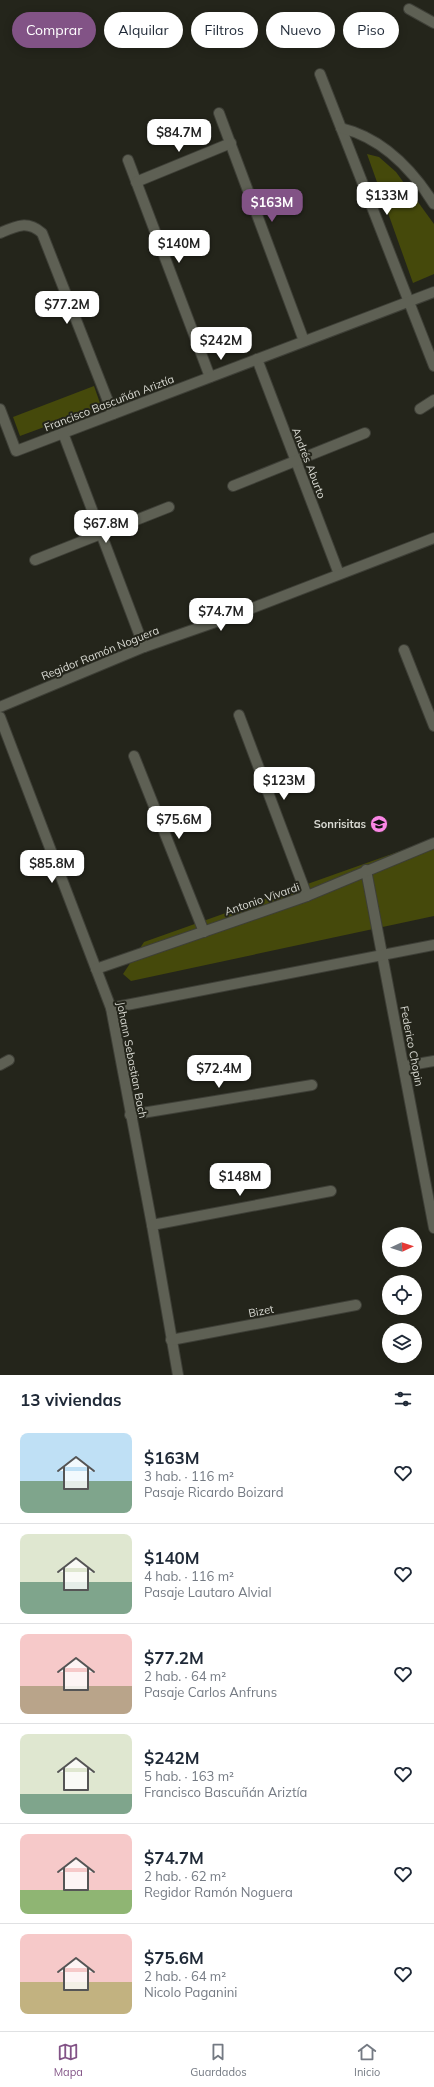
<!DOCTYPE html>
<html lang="es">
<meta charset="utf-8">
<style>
body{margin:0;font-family:Mulish,sans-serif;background:#f2f2f3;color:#1f2937;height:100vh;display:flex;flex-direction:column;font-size:15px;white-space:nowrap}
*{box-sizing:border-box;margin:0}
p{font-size:13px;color:#747a83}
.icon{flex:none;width:22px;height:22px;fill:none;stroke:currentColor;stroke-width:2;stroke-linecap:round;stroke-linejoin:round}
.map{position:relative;height:1375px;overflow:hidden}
.sheet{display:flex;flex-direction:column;background:#fff;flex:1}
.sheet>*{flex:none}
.hud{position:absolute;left:12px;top:12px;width:410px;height:36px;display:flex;gap:8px}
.needle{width:26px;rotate:86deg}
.buttons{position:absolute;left:382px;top:1227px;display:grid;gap:8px}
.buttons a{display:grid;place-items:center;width:40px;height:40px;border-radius:50%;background:#fff;box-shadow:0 2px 10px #0003;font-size:20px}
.price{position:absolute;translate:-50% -34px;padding:0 9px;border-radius:8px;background:#fff;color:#222;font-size:13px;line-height:26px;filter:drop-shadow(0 1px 2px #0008)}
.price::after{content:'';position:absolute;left:50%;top:24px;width:12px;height:9px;margin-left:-6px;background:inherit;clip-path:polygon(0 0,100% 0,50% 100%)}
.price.selected{background:#825386;color:#fff}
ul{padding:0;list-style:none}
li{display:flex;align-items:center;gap:12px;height:100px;padding:0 20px}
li+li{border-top:1px solid #e0e1e3}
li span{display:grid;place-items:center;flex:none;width:112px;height:80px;border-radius:8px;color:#555}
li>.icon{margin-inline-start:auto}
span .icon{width:48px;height:48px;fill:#fffc;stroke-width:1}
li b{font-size:17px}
h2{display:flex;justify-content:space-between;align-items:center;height:48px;padding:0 20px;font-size:17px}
.tag{padding:0 14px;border-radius:18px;background:#fff;box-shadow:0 2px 10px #0003;font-size:14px;line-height:36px}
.tag.selected{background:#825386;color:#fff}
.tab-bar{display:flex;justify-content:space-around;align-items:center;height:56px;border-top:1px solid #e0e1e3;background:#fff;font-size:11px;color:#747a83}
.tab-bar a{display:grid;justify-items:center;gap:2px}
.tab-bar .selected{color:#825386}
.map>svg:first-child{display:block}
.green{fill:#45490b}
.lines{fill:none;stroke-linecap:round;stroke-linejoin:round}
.street-casing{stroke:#3e3f37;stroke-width:12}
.street{stroke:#5e6054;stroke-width:10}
.labels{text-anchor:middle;stroke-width:4;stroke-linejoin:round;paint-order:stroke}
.street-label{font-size:11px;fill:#dadbd4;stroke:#24251b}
.poi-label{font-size:11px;font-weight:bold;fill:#dadbd4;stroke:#24251b;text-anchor:end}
</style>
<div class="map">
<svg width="434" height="1375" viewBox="0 0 434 1375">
<rect width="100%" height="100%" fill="#24251b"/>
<g class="green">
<polygon points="367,154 379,157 396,172 434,224 434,274 413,283"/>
<polygon points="94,386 101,406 20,436 13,417"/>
<polygon points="434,839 434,916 131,981 123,974 144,942"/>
</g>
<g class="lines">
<g class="street-casing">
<g id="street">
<polyline points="409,9 434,23"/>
<polyline points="320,74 434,366"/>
<polyline points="219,113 304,341"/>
<path d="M341 128C383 138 412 169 434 204"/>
<polyline points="128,160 210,377"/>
<polyline points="136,182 231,143"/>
<path d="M0 233C16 226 27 220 42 233L113 414"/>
<polyline points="257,359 339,574"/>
<polyline points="0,409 16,451 434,292"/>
<polyline points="420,409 434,400"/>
<polyline points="63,433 144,647"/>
<polyline points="233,486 365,433"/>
<polyline points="35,560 169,507"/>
<polyline points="404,650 434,726"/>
<polyline points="0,707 144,647 224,619 434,538"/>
<polyline points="239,715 307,896"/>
<polyline points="0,717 111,1008 152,1225 178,1375"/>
<polyline points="134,756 204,932"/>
<polyline points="366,870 434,1228"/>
<polyline points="96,969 307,896 434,843"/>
<polyline points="111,1008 434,945"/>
<polyline points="0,1065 9,1060"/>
<polyline points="405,1066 434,1061"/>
<polyline points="130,1115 312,1085"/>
<polyline points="152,1225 331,1191"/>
<polyline points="171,1340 356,1305"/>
</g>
</g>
<use href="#street" class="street"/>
</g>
<defs>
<g id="school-disc" transform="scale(0.9)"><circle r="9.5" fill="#fb87e6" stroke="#24251b"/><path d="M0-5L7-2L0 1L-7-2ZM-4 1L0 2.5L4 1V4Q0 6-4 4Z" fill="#111"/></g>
</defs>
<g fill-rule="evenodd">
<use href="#school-disc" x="379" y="824"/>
</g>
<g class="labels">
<g class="street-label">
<text transform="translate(109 403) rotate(-21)" y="4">Francisco Bascuñán Ariztía</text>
<text transform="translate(309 463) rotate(69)" y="4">Andrés Aburto</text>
<text transform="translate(100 653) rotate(-22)" y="4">Regidor Ramón Noguera</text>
<text transform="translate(262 899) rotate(-19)" y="4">Antonio Vivardi</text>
<text transform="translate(412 1046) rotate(79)" y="4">Federico Chopin</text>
<text transform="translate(132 1060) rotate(79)" y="4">Johann Sebastian Bach</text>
<text transform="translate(261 1311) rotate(-11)" y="4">Bizet</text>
</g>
<g class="poi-label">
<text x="366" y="828">Sonrisitas</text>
</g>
</g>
</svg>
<div class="buttons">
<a><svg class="needle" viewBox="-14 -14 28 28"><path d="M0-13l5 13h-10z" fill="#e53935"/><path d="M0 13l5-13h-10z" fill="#747a83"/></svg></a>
<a><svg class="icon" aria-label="locate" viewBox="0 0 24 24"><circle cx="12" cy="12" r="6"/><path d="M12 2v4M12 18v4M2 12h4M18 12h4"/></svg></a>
<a><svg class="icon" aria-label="layers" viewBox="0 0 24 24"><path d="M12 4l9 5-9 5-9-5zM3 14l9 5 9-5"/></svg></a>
</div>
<b class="price" style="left:179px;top:153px">$84.7M</b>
<b class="price" style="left:387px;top:216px">$133M</b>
<b class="price selected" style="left:272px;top:223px">$163M</b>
<b class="price" style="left:179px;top:264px">$140M</b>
<b class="price" style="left:67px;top:325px">$77.2M</b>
<b class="price" style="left:221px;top:361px">$242M</b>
<b class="price" style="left:106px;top:544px">$67.8M</b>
<b class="price" style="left:221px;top:632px">$74.7M</b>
<b class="price" style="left:284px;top:801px">$123M</b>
<b class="price" style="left:179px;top:840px">$75.6M</b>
<b class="price" style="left:52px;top:884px">$85.8M</b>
<b class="price" style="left:219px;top:1089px">$72.4M</b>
<b class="price" style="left:240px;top:1197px">$148M</b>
<div class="hud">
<a class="tag selected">Comprar</a>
<a class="tag">Alquilar</a>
<a class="tag">Filtros</a>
<a class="tag">Nuevo</a>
<a class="tag">Piso</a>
</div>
</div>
<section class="sheet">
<h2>13 viviendas<svg class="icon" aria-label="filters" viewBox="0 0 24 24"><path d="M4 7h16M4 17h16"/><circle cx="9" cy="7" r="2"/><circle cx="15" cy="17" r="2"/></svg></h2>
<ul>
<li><span style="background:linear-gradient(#bfe0f5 60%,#7fa58c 0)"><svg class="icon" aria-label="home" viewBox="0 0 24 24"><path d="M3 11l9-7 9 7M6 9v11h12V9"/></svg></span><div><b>$163M</b><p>3 hab. · 116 m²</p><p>Pasaje Ricardo Boizard</p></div><svg class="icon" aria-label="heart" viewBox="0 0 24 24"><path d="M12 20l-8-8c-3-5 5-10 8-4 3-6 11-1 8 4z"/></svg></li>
<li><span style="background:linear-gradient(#dfe7d0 60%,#7fa58c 0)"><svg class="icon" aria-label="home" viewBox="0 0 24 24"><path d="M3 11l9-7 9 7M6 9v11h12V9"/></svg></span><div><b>$140M</b><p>4 hab. · 116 m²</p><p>Pasaje Lautaro Alvial</p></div><svg class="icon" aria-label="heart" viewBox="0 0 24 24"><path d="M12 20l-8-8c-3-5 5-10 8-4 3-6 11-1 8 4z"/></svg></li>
<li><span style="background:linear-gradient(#f6c9c9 65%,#b9a48a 0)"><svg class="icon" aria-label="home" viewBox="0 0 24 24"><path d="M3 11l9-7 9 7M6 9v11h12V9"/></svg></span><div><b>$77.2M</b><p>2 hab. · 64 m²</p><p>Pasaje Carlos Anfruns</p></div><svg class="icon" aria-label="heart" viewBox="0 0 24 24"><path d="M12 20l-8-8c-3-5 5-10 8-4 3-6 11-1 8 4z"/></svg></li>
<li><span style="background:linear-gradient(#dfe7d0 75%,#7fa58c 0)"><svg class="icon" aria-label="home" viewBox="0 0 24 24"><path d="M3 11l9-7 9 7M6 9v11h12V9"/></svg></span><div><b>$242M</b><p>5 hab. · 163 m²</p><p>Francisco Bascuñán Ariztía</p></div><svg class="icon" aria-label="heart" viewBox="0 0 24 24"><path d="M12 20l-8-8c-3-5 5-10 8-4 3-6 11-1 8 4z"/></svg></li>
<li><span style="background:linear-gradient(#f6c9c9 70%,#8fb573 0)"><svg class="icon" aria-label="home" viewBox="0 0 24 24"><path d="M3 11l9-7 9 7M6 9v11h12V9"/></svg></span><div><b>$74.7M</b><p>2 hab. · 62 m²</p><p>Regidor Ramón Noguera</p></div><svg class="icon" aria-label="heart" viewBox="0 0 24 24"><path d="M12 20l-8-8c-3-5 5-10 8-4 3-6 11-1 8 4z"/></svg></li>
<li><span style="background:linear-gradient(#f6c9c9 60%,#c2b280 0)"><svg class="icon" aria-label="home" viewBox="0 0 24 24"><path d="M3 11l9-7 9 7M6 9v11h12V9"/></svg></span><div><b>$75.6M</b><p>2 hab. · 64 m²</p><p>Nicolo Paganini</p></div><svg class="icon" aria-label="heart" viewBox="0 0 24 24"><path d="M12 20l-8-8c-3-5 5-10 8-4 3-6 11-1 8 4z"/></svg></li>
</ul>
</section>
<nav class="tab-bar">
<a class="selected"><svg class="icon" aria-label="map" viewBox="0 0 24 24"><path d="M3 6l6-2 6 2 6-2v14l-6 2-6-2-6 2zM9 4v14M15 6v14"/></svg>Mapa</a>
<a><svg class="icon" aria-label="saved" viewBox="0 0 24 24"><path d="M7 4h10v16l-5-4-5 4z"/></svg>Guardados</a>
<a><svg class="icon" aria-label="home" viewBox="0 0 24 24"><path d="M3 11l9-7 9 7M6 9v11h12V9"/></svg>Inicio</a>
</nav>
